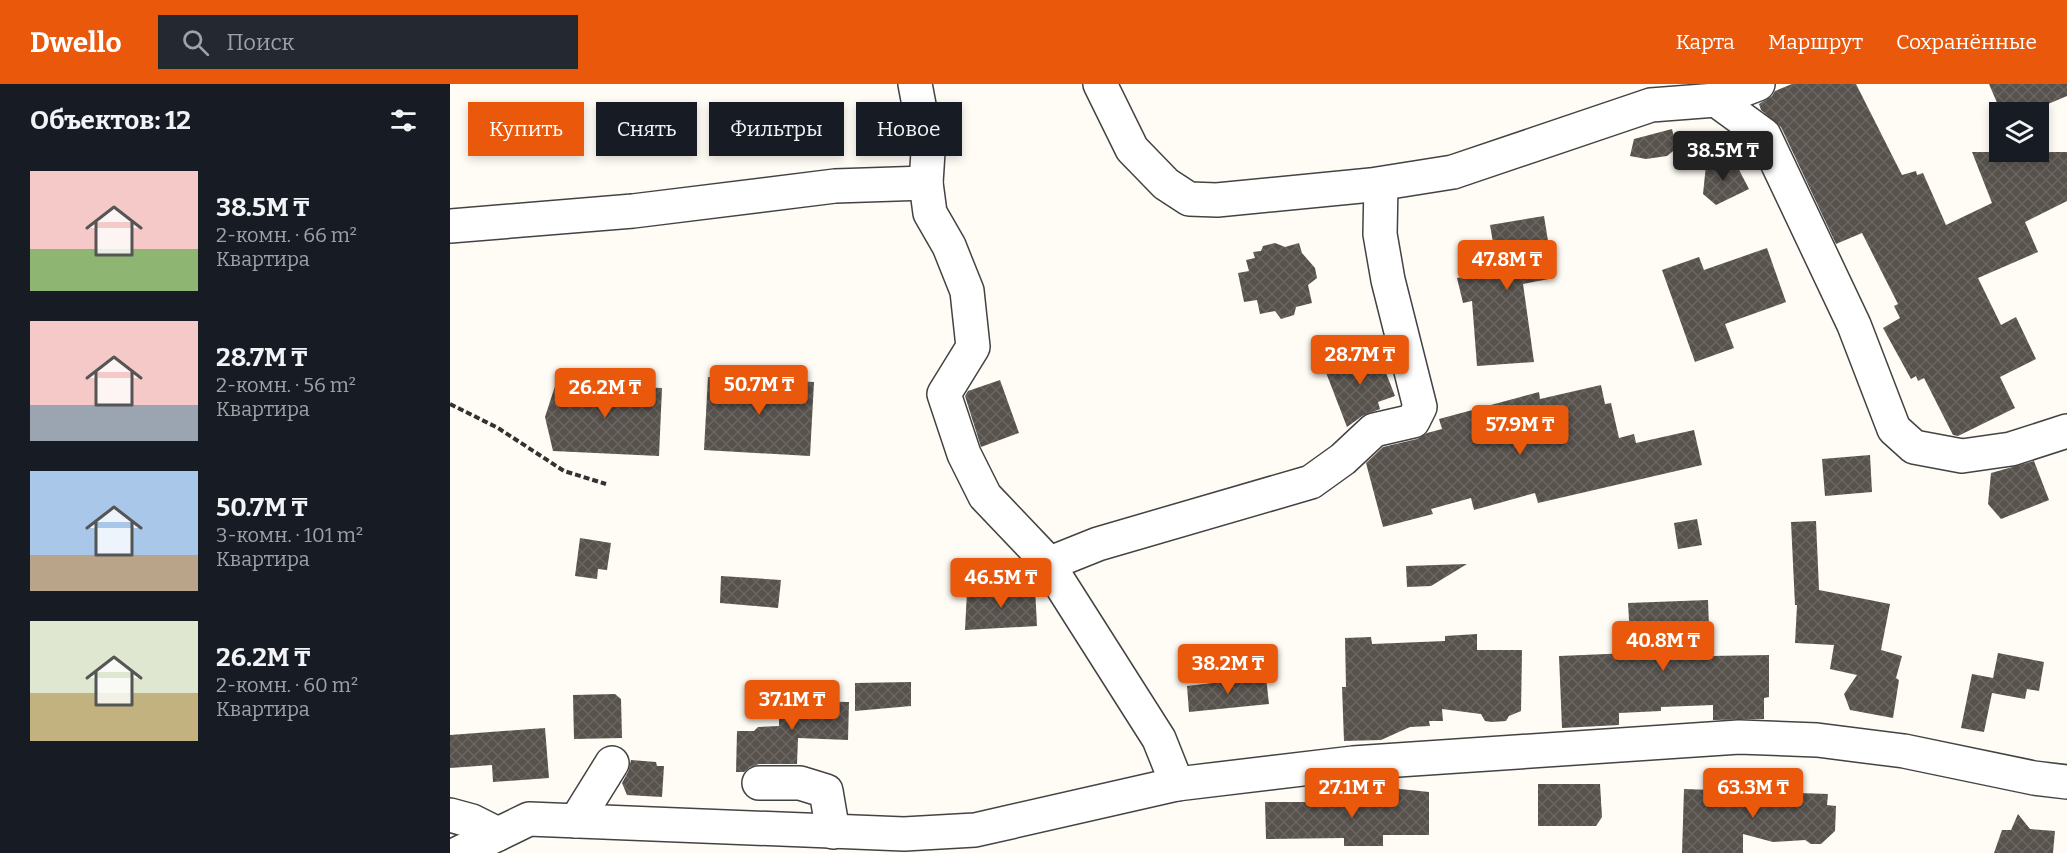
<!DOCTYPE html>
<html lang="ru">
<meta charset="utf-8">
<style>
body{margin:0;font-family:Bitter,serif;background:#242831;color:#f1f3f6;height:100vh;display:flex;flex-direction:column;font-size:22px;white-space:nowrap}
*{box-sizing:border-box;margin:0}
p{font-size:20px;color:#9ea1a6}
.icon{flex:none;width:33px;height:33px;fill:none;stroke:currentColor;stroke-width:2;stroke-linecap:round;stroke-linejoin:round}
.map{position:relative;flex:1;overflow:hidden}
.details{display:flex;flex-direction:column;background:#171b24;width:450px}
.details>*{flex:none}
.banner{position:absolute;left:18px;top:18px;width:570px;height:54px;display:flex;gap:12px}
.controls{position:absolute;left:1539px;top:18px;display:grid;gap:12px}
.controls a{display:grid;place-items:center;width:60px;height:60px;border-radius:0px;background:#171b24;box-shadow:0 3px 9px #0003;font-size:30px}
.price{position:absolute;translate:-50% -51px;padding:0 14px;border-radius:6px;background:#ea580c;color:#fff;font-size:20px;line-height:39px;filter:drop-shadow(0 2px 3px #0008)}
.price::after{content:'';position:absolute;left:50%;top:36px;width:18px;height:14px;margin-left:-9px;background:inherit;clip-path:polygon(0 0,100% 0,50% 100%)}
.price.current{background:#222;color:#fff}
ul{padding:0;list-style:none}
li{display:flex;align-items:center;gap:18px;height:150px;padding:0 30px}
li span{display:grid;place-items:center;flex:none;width:168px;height:120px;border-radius:0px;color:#555}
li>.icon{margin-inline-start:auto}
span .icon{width:72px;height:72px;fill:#fffc;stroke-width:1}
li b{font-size:26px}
h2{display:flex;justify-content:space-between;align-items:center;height:72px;padding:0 30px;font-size:26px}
.pill{padding:0 21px;border-radius:0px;background:#171b24;box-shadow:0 3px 9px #0003;font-size:21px;line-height:54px}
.pill.current{background:#ea580c;color:#fff}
header{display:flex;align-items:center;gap:36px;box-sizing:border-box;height:84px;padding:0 30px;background:#ea580c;color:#fff}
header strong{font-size:28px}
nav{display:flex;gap:33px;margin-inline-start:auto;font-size:21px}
.search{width:420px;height:54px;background:#242831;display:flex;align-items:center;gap:15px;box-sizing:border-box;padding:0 21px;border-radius:0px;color:#9ea1a6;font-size:22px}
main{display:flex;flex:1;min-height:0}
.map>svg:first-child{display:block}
.building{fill:url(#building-cross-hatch)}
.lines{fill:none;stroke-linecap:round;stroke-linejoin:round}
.minor-casing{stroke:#434343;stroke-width:36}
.path{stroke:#323232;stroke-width:4;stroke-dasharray:6 3;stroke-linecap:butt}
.minor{stroke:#fff;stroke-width:33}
</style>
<header>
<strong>Dwello</strong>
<div class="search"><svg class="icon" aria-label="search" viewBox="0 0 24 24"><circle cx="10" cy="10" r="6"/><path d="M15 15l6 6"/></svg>Поиск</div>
<nav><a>Карта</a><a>Маршрут</a><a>Сохранённые</a></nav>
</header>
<main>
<section class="details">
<h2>Объектов: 12<svg class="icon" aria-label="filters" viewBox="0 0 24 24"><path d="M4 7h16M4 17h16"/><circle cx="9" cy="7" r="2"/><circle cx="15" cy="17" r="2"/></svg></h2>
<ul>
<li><span style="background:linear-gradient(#f6c9c9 65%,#8fb573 0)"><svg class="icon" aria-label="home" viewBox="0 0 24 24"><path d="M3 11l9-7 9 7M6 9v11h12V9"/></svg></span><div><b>38.5M ₸</b><p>2-комн. · 66 m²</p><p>Квартира</p></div></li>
<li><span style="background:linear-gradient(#f6c9c9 70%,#9aa5b1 0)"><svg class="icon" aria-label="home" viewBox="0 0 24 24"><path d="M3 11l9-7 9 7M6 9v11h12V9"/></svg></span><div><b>28.7M ₸</b><p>2-комн. · 56 m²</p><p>Квартира</p></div></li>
<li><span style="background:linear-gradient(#a9c7e8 70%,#b9a48a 0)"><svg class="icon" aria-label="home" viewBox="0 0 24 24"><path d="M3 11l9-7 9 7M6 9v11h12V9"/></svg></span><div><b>50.7M ₸</b><p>3-комн. · 101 m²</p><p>Квартира</p></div></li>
<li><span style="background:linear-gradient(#dfe7d0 60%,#c2b280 0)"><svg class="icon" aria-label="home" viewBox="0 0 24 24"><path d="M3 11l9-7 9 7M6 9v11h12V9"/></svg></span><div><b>26.2M ₸</b><p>2-комн. · 60 m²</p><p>Квартира</p></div></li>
</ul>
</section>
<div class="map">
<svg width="1617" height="769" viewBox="0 0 1617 769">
<defs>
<pattern id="building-cross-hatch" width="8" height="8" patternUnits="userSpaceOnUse" patternTransform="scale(1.5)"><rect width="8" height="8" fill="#58524d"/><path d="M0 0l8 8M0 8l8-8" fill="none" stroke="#6b6662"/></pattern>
</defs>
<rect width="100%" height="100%" fill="#fefcf4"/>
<g class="building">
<polygon points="1342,0 1406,0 1452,91 1466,87 1467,91 1473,89 1496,141 1542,119 1522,68 1617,68 1617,117 1575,138 1588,168 1528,194 1551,241 1566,233 1586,275 1550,293 1565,324 1508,352 1503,351 1474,294 1468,297 1466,292 1461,295 1433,244 1450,234 1444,222 1448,220 1412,149 1386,160 1331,43 1311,26 1309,20 1322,12 1325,7"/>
<polygon points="1539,0 1617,0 1617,12 1579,28 1551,28"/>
<polygon points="1222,45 1227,64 1217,72 1196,75 1180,72 1184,55"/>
<polygon points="1271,74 1274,81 1284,76 1299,105 1266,121 1253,110 1256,81"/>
<polygon points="1094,132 1104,194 1073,200 1084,278 1027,282 1022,217 1013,219 1007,194 1011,193 1009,185 1046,176 1040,141"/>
<polygon points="825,159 835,163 849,159 852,169 865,184 867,194 858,201 862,219 846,223 844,231 831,235 825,227 810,230 807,216 794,218 788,189 799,187 796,176 805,174 803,168 811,167 813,162"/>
<polygon points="1317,164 1336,218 1275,240 1284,264 1245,278 1212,186 1249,173 1254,186"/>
<polygon points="927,266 945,312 928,318 930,325 912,332 897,343 875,286"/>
<polygon points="258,293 364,298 360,372 254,366"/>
<polygon points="550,296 569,349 531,363 515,312 518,307"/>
<polygon points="106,299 212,304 209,372 103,367 95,333"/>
<polygon points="1151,301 1155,320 1161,319 1169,354 1184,350 1186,359 1244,346 1252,381 1088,419 1085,409 1024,426 1021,414 981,425 983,430 933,443 916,379 933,363 967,355 977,349 992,345 989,335 1089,308 1090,315"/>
<polygon points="1420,371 1422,408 1375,412 1372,375"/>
<polygon points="1584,377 1599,416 1551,435 1538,420 1541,389"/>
<polygon points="1247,435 1252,461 1228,465 1224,439"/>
<polygon points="1366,437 1369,506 1440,520 1431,566 1452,572 1446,594 1449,596 1443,634 1400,626 1394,610 1407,591 1380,585 1384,561 1345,559 1347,521 1345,521 1341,438"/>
<polygon points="130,454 161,459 157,486 148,485 147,495 125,492"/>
<polygon points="1017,480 981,502 957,503 956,482"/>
<polygon points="271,492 331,496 328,524 270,519"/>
<polygon points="585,504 587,542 515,546 517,508"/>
<polygon points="1258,516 1260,572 1319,571 1319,613 1314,614 1314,635 1263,636 1263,621 1211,623 1211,627 1169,629 1169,641 1112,644 1109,572 1181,569 1178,519"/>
<polygon points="1027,550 1027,566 1072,566 1071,627 1059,632 1056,637 1042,638 1035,637 1031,630 992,625 993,637 979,637 980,642 960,643 931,656 894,657 892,603 896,603 895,554 921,553 922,560 995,557 995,552"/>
<polygon points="1548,569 1594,578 1589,607 1577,605 1575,615 1542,609 1534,648 1511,644 1522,590 1543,594"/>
<polygon points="816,593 819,620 739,628 737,602"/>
<polygon points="461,598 461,622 405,627 405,599"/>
<polygon points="329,606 350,607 350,617 399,618 398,656 348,654 347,680 309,680 300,683 294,688 286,688 287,647 304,647 308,643 329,642"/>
<polygon points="165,610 171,615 172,654 124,655 123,611"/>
<polygon points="95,644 99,694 43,698 42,681 0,684 0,651"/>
<polygon points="181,676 206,678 207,682 214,682 212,713 177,711 172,699 178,688"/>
<polygon points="1088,700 1150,700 1152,733 1146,742 1088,742"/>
<polygon points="941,704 979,708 979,751 933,751 933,762 894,762 894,754 816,755 815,718 922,718 922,709 938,709"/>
<polygon points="1234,705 1378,710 1377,721 1386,722 1385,747 1371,760 1361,760 1355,756 1323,758 1293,750 1293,769 1232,769"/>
<polygon points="1568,730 1580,745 1605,747 1603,769 1544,769 1552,746 1561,746"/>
</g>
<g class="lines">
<g class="minor-casing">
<g id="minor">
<polyline points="465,0 478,68 476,99 480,129 499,162 517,207 523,263 494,310 514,370 535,412 594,474 709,655 727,700"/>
<polyline points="650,0 682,65 716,100 739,115 767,116 921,101 1003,88 1201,21 1266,16 1308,0"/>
<polyline points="1266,16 1314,51 1404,241 1444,345 1464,363 1512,372 1561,365 1617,347"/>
<polyline points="0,142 183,127 385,102 476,99"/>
<polyline points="598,480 648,460 861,398 893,375 924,346 963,337 970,323 938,196 930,150 931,100"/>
<polyline points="309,699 350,699 376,707 383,748"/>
<polyline points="0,731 22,737 48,750"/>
<polyline points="126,737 162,679"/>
<polyline points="9,769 79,735 454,750 525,746 727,700 903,679 1289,653 1367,656 1454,667 1584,694 1617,698"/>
</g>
</g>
<polyline class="path" points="0,320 48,344 114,387 156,400"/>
<use href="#minor" class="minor"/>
</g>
</svg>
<div class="controls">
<a><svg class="icon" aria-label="layers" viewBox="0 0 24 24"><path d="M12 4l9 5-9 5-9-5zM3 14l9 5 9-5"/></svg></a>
</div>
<b class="price current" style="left:1273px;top:98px">38.5M ₸</b>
<b class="price" style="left:1057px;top:207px">47.8M ₸</b>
<b class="price" style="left:910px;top:302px">28.7M ₸</b>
<b class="price" style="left:309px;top:332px">50.7M ₸</b>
<b class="price" style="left:155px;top:335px">26.2M ₸</b>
<b class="price" style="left:1070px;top:372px">57.9M ₸</b>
<b class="price" style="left:551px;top:525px">46.5M ₸</b>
<b class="price" style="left:1213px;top:588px">40.8M ₸</b>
<b class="price" style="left:778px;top:611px">38.2M ₸</b>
<b class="price" style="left:342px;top:647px">37.1M ₸</b>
<b class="price" style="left:902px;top:735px">27.1M ₸</b>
<b class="price" style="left:1303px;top:735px">63.3M ₸</b>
<div class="banner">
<a class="pill current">Купить</a>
<a class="pill">Снять</a>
<a class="pill">Фильтры</a>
<a class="pill">Новое</a>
</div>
</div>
</main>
